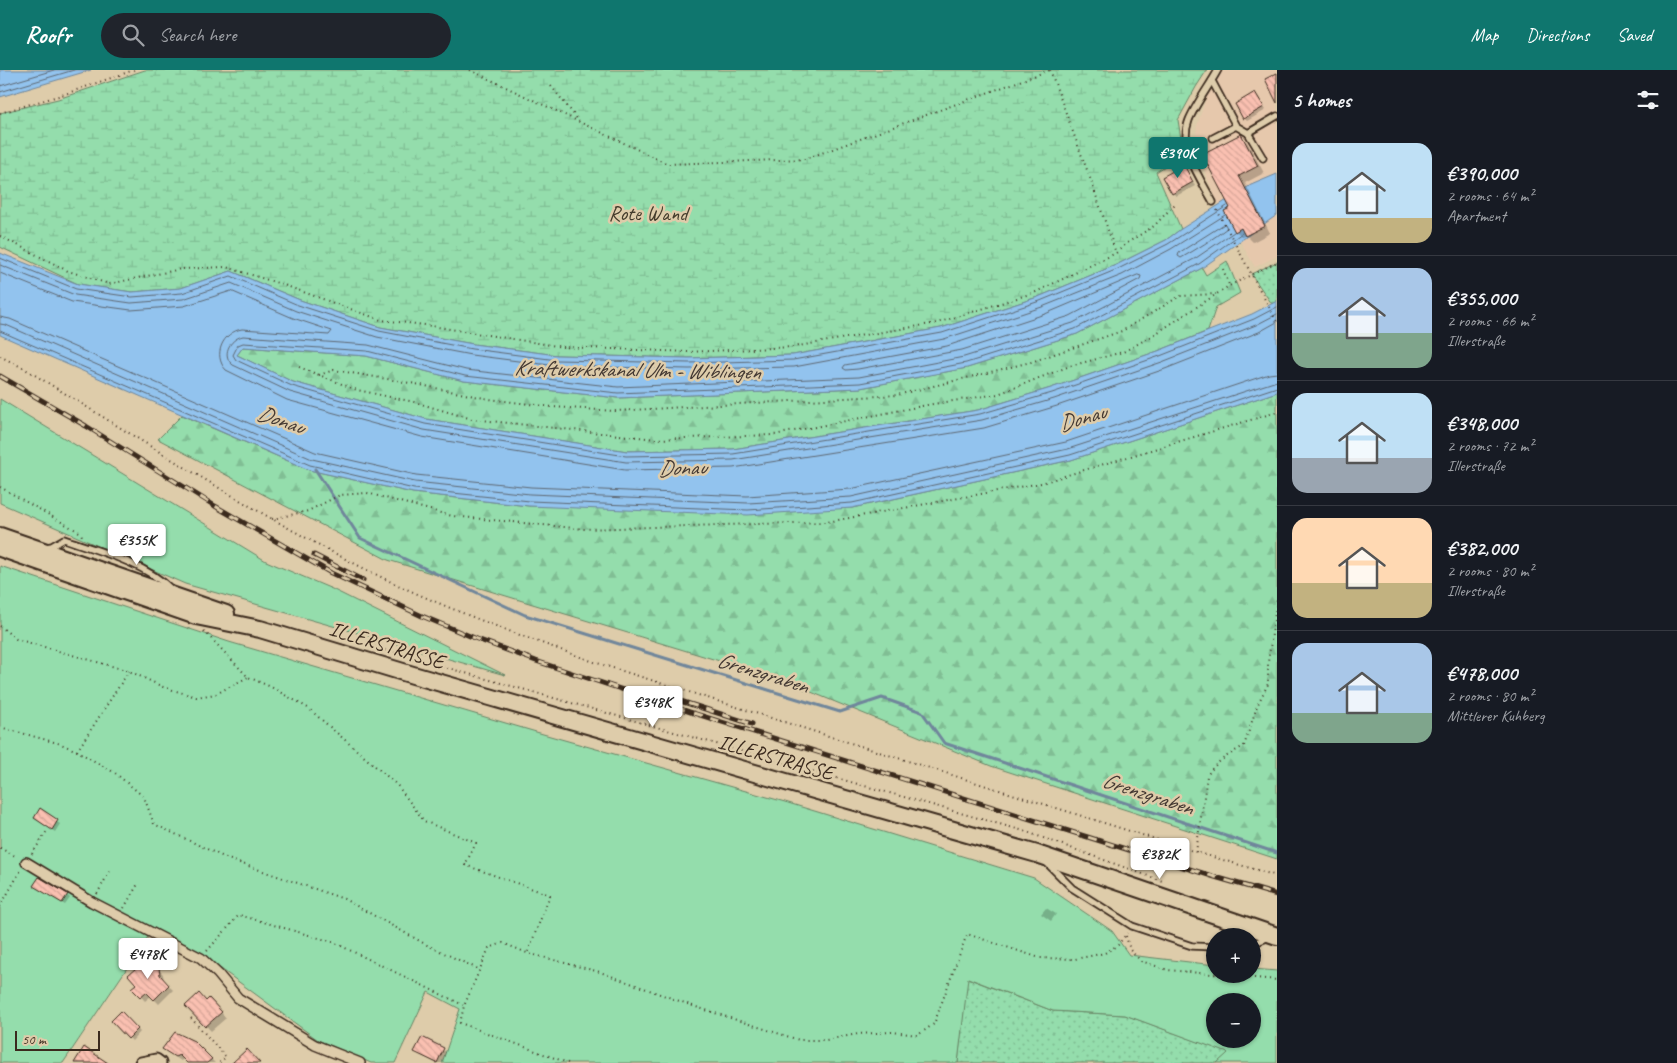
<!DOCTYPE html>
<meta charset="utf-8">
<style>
body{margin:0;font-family:Caveat,sans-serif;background:#20242c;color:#f1f3f6;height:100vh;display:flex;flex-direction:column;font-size:19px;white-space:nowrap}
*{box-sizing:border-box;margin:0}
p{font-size:16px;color:#9ea1a6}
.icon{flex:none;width:28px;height:28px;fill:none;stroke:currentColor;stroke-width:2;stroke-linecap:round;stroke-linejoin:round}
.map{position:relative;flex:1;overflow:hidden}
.sheet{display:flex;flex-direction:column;background:#171b24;width:400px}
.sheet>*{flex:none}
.buttons{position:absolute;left:1206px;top:858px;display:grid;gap:10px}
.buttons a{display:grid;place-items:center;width:55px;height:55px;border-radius:50%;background:#171b24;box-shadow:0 1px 4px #0004;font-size:25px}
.scale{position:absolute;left:15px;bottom:12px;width:85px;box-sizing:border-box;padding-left:5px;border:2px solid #3b2a1e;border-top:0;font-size:14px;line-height:18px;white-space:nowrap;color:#3b2a1e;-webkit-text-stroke:4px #deccaa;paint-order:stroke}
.price{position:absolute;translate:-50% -42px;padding:0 11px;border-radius:5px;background:#fff;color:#222;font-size:16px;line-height:32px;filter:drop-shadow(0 1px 2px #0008)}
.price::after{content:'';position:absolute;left:50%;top:30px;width:15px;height:11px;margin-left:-8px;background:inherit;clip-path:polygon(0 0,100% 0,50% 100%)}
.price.on{background:#0f766e;color:#fff}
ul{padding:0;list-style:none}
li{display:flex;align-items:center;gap:15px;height:125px;padding:0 15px}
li+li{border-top:1px solid #363941}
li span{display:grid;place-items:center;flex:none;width:140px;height:100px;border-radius:15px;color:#555}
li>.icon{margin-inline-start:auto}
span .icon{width:60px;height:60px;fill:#fffc;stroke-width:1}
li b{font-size:21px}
h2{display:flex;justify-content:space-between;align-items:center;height:60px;padding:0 15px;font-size:21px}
header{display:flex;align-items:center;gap:30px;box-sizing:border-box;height:70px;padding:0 25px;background:#0f766e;color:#fff}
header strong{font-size:24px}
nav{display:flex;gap:28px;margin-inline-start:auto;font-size:18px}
.search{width:350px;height:45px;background:#20242c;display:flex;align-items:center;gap:12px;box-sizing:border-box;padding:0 18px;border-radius:28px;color:#9ea1a6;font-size:19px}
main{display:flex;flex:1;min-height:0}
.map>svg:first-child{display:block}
.built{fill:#e6c8ac}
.grass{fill:url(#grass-dots);stroke:#688465}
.forest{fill:url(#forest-firs);stroke:#688465}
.wetland{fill:url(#wetland-marsh);stroke:#688465}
.green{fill:#94ddac;stroke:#688465;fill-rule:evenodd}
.water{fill:#92c3ee;stroke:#6f869b}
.shadow{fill:#0003}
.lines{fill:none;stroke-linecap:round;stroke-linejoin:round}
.shore{stroke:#5e6771;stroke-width:1}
.stream{stroke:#6f869b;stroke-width:3}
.building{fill:url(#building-back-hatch);stroke:#3b2a1e}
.service-casing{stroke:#3b2a1e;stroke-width:9}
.pedestrian-casing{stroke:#3b2a1e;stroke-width:12}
.minor-casing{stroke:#3b2a1e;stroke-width:15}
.secondary-casing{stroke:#3b2a1e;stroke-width:20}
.path{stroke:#3b2a1e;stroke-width:2;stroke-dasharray:1 4;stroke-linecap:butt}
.service{stroke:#deccaa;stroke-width:5.5}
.pedestrian{stroke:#deccaa;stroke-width:9}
.minor{stroke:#deccaa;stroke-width:11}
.secondary{stroke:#deccaa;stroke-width:16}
.rail-casing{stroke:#3b2a1e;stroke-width:5}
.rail{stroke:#deccaa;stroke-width:3;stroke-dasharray:9;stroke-linecap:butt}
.labels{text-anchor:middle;stroke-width:5;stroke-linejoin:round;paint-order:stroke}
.park-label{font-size:21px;fill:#443c2c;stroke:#deccaa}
.street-label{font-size:21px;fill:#3b2a1e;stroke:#deccaa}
.water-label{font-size:22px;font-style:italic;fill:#443933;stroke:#deccaa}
</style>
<header>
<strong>Roofr</strong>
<div class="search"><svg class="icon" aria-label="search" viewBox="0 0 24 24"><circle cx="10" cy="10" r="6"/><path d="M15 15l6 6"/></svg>Search here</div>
<nav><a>Map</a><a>Directions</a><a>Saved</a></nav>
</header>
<main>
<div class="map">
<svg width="1277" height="993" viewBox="0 0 1277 993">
<defs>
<pattern id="grass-dots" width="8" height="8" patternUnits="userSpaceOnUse" patternTransform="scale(1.25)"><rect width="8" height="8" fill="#94ddac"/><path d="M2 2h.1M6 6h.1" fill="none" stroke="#80be94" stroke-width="1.8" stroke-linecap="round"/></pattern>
<pattern id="forest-firs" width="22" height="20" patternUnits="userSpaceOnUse" patternTransform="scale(1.25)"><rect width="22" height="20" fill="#94ddac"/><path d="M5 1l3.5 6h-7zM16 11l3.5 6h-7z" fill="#80be94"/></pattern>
<pattern id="wetland-marsh" width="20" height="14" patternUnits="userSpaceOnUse" patternTransform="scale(1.25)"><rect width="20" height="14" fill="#94ddac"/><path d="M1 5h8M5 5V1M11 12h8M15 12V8" fill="none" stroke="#80be94"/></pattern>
<pattern id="building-back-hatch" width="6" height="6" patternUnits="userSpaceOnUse" patternTransform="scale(1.25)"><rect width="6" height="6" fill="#fac0b1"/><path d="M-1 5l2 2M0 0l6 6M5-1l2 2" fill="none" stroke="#d7a598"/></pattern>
</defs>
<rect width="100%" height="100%" fill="#deccaa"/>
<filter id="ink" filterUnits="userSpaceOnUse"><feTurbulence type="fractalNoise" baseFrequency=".02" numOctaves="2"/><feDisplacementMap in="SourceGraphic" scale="10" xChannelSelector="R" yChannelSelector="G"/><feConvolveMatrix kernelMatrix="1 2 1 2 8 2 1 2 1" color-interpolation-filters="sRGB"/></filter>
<g filter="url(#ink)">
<polygon class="built" points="1223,0 1277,0 1277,104 1270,106 1269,149 1277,145 1277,186 1255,197 1215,127 1195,77 1197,56 1207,25"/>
<g class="grass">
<polygon points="1277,192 1277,231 1272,234 1251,204"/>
<polygon points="967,908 1053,941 1125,945 1229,983 1217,993 958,993"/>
</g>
<g class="forest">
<polygon points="1227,191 1240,223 1216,237 1208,261 1158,281 1051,318 978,340 733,379 627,381 426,349 293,312 237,285 243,277 366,286 464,311 618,328 860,318 967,298 1077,264 1202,198 1206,205"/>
<polygon points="1277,322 1277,789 991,696 782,610 388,490 158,369 182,345 309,400 413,423 529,436 852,438 1071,390"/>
</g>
<polygon class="wetland" points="145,0 1207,0 1196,17 1178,50 1181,69 1179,87 1156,102 1181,159 1166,170 1116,195 1038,227 941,258 793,285 689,288 557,285 473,274 380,257 300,230 231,201 181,218 132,222 78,214 0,177 0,43 58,29"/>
<g class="green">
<polygon points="0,329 266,491 332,519 505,605 185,514 0,433"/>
<path d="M0 496 229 572 543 664 785 732 1034 808 1112 861 1129 885 1215 895V904H1252L1253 899 1277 901V993H1217L1228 983 1125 945 1053 941 968 908 958 993H442L460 939 428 922 395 993H371L318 970 202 885 154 858 63 993H0ZM1215 931H1252V969H1215Z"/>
</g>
<g class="water">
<polygon points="0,0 91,0 0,27"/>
<polygon points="1277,104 1277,145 1202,198 1077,264 967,298 860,318 618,328 464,311 366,286 243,277 237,285 293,312 426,349 627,381 733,379 978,340 1051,318 1158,281 1252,244 1277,231 1277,322 1071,390 852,438 748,445 529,436 413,423 309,400 0,265 0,183 78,214 132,222 181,218 231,201 300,230 380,257 473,274 557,285 689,288 793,285 941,258 1038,227 1116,195 1166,170 1181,159 1251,115"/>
</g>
<g class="shadow">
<polygon points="1255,24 1266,40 1247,51 1244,48"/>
<polygon points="1240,66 1247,72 1264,103 1245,113 1270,163 1253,172 1246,165 1242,167 1236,161 1232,138"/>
<polygon points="1186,99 1195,116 1176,126 1173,123"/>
<polygon points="40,740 60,754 55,762 35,748"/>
<polygon points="35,816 67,825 70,828 65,835"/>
<polygon points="1046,838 1056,844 1051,851 1041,844"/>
<polygon points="153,894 163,904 164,911 173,920 159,934 151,926 145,931 133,918"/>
<polygon points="206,932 214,934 226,948 211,961 187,936"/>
<polygon points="121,943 140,962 132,971 113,951"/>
<polygon points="423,969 446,982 441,993 435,993 416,982"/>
<polygon points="193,972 215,993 189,993 184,988 181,991 163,979"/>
</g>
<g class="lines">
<g class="shore">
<polyline points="0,16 54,0"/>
<polyline points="0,22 74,0"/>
<path d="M1225 154 1227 158C1213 169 1197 179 1181 188L1178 186 1179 183Z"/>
<path d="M1234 162 1196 188 1073 253 964 287 859 307 618 317 466 300 368 275 243 266C229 269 221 286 233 295L290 322 424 360 626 392 733 390 982 350 1054 329 1162 292 1256 255 1277 244"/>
<polyline points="1242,163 1199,194 1075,259 966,293 860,313 618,323 465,306 367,281 243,273 238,275 233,285 236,290 292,316 425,354 626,386 733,384 980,344 1052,323 1160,286 1254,249 1277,237"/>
<polyline points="0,188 76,219 132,227 182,223 231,206 298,235 379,261 472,279 557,290 689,293 793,290 942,263 1040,231 1118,199 1168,174 1227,136"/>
<polyline points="0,195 75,225 131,233 183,229 231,213 296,241 377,267 471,285 557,296 689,299 794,297 944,269 1042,237 1122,205 1171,179 1225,145"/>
<path d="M0 203 72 232 131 240 184 236 231 221 293 248 332 261 329 265 242 259C223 262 212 285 226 300L287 330 422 367 625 400 733 398 984 358 1057 336 1165 299 1259 262 1277 252"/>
<polygon points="1138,205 1141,206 1140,209 1070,246 962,280 858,299 846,300 843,298 845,295 947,276 1045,244"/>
<polyline points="0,247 10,249 315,382 416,405 531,417 747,426 850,419 1066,372 1269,304 1277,303"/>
<polyline points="0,254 6,255 312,389 415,412 530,424 748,433 851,427 1068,379 1277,311"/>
<polyline points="0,261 310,395 414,419 530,431 748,440 852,433 1070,385 1277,317"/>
</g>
<polyline class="stream" points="315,399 360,468 525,545 840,642 882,628 922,642 944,673 1277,783"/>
</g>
<g class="building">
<polygon points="1277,3 1277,33 1265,9"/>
<polygon points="1255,22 1264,37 1243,49 1235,34"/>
<polygon points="1241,64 1258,96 1239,106 1265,156 1245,166 1241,158 1235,162 1224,141 1230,138 1202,84"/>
<polygon points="1184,95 1193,112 1172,124 1162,107"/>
<polygon points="40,738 58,750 52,760 34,748"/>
<polygon points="39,807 68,824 62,833 33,816"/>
<polygon points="143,892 154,893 159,898 160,905 169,915 154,930 146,922 140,927 131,918 136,914 128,905"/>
<polygon points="199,923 206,931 209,928 222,942 205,957 185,936"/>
<polygon points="121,941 138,959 128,969 111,951"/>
<polygon points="175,962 194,971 212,989 207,993 187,993 179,985 175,987 162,979"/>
<polygon points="422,967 444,978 437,993 414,982"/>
<polygon points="84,977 108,993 74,993"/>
<polygon points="247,979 260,993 232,993"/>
</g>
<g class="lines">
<g class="service-casing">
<g id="service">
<polyline points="1212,11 1236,56 1248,63 1277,46"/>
<polyline points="1248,63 1263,88"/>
<polyline points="1213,68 1236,56"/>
<path d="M1213 132C1200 108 1178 78 1189 50 1195 35 1210 15 1218 0"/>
<path d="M46 477 52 476 64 469C99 481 145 493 172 520"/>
<polyline points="1045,791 1072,818 1132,856 1192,876 1215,877"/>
<polyline points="1252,874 1269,867"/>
</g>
</g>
<g class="pedestrian-casing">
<polyline id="pedestrian" points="26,792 92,832 201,888 218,904 238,928 315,975 360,993"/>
</g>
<g class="minor-casing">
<polyline id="minor" points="141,993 156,990 160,993"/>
</g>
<g class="secondary-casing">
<g id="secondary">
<polyline points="0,466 226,544"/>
<polyline points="0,478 196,546 260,559 413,605 1037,784 1277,866"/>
</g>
</g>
<g class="path">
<polyline points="470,0 668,94 805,89 1050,0"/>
<polyline points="1050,0 1090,108 1116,183"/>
<polyline points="551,16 579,51"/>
<polyline points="0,43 65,24 134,0"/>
<polyline points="1217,140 1277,252"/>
<polyline points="0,166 68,201 109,214 181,199 226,197 281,214 381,250 425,255 563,277 689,282 792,277 937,253 1036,222 1116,183 1127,173 1154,156 1175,134"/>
<polyline points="1223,199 1229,215"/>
<path d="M0 286 25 299C140 369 253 443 373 503 445 539 522 566 597 593L1196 782 1277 806"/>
<polyline points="299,297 357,320 414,332 472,349 656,369 774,365 927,335 998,324 1070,296 1123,282 1152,266 1229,216 1277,192"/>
<polyline points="319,305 334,300 416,314 489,329 553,337 615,341 897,325 1031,292 1122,261 1180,226 1216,224"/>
<polyline points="0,417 81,463 82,466"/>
<polyline points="272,449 308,441 340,425 367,423 452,446 584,459 827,452 1041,413 1277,342"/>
<polyline points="0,556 16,569 129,601 163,617 196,627 216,624 248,607"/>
<polyline points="204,561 248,607 271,617 308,638 397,715 424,751 476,773 465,795 550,825 528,882"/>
<polyline points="370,576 1024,761 1165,812"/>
<polyline points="0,657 61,674 77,681 115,703 144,727 154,754 228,789 344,829 427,875 480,900"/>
<polyline points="77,681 129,601"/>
<polyline points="0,778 17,787"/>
<path d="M1196 782 1207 706C1215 692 1230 684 1244 676L1257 636 1268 614V592L1277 529"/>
<polyline points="32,784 47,761"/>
<polyline points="97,824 111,799"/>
<polyline points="0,837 21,800"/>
<polyline points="124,838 138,814"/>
<polyline points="1126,866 1130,880 1141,891 1168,900 1277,910"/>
<polyline points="207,881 239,845 333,872 463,935"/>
<polyline points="191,948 226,987 219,993"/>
<polyline points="568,993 460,953 464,936 489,878 503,873 527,883 600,902 693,936 799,970 826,970 858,964 892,962 918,965 934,954 967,864 1040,888 1075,889 1105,883 1118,875 1127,863"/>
</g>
<use href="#service" class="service"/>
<use href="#pedestrian" class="pedestrian"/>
<use href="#minor" class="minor"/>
<use href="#secondary" class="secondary"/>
<g class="rail-casing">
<g id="rail">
<polyline points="0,306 86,356 215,436 331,503 422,546 477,569 536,591 690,642 1215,807 1277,825"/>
<polyline points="314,485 363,510"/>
<polyline points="671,628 752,654"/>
</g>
</g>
<use href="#rail" class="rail"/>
</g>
</g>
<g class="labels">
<g class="park-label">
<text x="648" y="150">Rote Wand</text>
</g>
<g class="street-label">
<text transform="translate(387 575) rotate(17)" y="7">ILLERSTRASSE</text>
<text transform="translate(776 687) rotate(16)" y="7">ILLERSTRASSE</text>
</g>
<g class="water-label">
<text transform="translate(637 299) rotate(1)" y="8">Kraftwerkskanal Ulm - Wiblingen</text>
<text transform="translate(1082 347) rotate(-16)" y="8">Donau</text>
<text transform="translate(281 349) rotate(19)" y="8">Donau</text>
<text transform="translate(682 397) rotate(-2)" y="8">Donau</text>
<text transform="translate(763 602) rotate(17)" y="8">Grenzgraben</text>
<text transform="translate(1148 723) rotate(18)" y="8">Grenzgraben</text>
</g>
</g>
</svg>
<div class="buttons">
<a>+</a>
<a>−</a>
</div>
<div class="scale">50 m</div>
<b class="price on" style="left:1178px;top:109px">€390K</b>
<b class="price" style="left:137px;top:496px">€355K</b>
<b class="price" style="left:653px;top:658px">€348K</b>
<b class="price" style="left:1160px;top:810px">€382K</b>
<b class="price" style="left:148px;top:910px">€478K</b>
</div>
<section class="sheet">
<h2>5 homes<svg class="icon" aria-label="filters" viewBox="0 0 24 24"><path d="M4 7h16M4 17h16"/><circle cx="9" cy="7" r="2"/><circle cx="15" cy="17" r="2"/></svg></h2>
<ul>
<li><span style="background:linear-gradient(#bfe0f5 75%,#c2b280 0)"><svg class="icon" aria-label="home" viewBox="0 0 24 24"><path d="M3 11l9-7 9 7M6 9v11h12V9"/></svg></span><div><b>€390,000</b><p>2 rooms · 64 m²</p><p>Apartment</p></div></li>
<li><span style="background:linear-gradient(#a9c7e8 65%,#7fa58c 0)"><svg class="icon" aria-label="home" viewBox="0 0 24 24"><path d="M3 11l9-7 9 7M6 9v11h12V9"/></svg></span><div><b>€355,000</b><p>2 rooms · 66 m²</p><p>Illerstraße</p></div></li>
<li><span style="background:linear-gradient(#bfe0f5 65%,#9aa5b1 0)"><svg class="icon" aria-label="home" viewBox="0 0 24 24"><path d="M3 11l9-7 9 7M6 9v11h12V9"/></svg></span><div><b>€348,000</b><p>2 rooms · 72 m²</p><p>Illerstraße</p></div></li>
<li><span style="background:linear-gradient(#ffd9b3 65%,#c2b280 0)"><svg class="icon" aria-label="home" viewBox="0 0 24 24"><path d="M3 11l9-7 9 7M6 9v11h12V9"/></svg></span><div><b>€382,000</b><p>2 rooms · 80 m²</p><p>Illerstraße</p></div></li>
<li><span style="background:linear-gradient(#a9c7e8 70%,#7fa58c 0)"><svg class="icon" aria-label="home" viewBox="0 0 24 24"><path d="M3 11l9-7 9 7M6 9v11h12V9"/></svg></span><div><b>€478,000</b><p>2 rooms · 80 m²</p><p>Mittlerer Kuhberg</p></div></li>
</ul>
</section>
</main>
